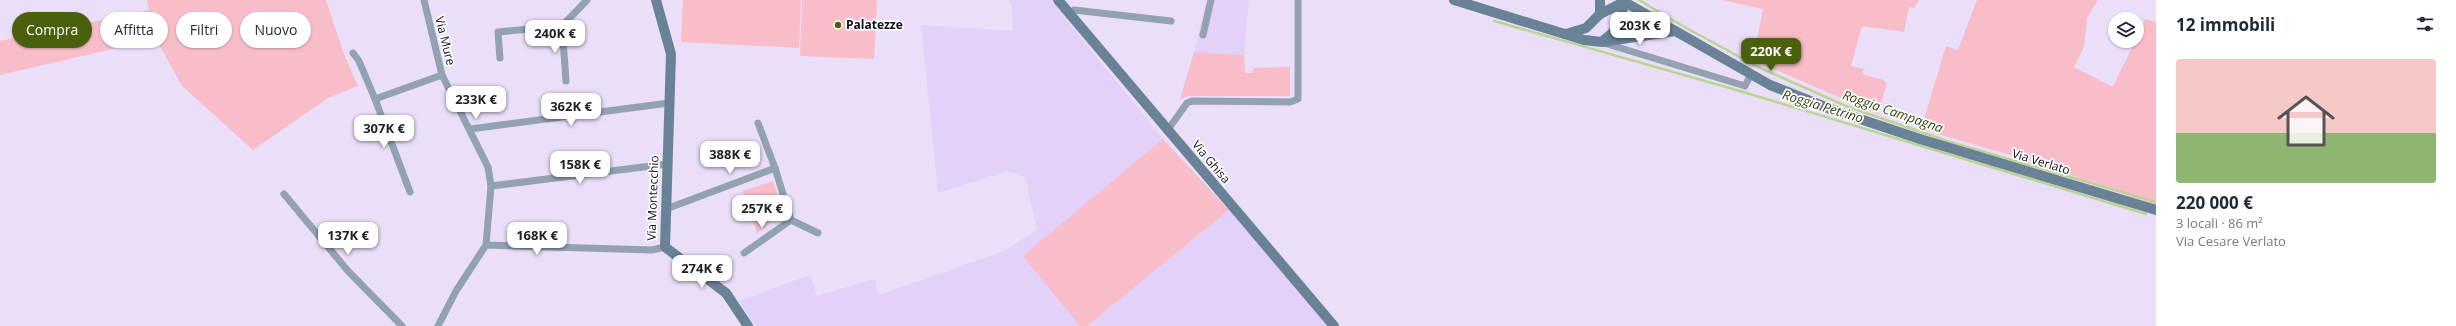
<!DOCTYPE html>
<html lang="it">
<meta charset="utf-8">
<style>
body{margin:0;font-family:"Open Sans",sans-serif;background:#f6f6f7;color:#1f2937;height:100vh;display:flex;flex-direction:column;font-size:15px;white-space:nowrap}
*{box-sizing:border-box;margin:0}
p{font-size:13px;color:#747a83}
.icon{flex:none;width:22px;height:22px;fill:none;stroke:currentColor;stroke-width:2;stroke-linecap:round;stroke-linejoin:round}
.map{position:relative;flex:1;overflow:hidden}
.panel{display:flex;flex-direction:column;background:#fff;width:300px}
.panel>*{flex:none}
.hud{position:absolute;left:12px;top:12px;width:380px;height:36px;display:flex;gap:8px}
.fabs{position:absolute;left:2108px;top:12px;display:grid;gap:8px}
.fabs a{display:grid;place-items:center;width:36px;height:36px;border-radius:50%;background:#fff;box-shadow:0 1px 3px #0004;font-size:20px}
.price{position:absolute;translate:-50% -34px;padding:0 9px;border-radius:8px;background:#fff;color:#222;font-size:13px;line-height:26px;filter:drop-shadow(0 1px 2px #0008)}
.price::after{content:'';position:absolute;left:50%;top:24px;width:12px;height:9px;margin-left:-6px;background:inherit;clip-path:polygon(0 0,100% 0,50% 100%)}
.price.active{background:#49610d;color:#fff}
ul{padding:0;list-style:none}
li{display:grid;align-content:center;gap:8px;height:212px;padding:0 20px}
li span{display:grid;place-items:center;height:124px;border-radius:4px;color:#555}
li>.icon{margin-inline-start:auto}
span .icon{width:72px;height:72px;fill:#fffc;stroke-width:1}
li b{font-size:17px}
h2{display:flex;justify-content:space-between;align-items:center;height:48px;padding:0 20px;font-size:17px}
.tag{padding:0 14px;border-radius:18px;background:#fff;box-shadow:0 1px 3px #0004;font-size:14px;line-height:36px}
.tag.active{background:#49610d;color:#fff}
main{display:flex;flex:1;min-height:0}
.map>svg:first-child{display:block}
.built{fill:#e2d1f9}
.green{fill:#f9bdc9}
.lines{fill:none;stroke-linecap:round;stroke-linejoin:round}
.stream{stroke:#bbd591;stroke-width:2.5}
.street{stroke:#92a2b1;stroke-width:7}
.secondary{stroke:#6a8297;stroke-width:10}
.poi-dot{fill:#49610d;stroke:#fff;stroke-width:1.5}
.labels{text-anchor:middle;stroke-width:3.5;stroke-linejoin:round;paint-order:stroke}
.poi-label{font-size:12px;font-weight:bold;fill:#120b1a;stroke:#fff;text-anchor:start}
.street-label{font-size:12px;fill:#120b1a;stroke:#fff}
.water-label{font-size:13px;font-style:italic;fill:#31400e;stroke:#fff}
</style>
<main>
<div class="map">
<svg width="2156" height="326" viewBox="0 0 2156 326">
<rect width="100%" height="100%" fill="#eadef9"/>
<g class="built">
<polygon points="1008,0 1050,0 1163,139 1057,231 1024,256 1080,326 756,326 739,301 810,275 817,296 874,279 879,295 1004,251 1037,230 1025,177 1008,171 938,193 921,25 1013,31 1012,6"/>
<polygon points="1206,0 1249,0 1244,55 1194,52"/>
<polygon points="1229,210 1328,326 1087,326"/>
</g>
<g class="green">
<polygon points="147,0 326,0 345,57 358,86 328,98 253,150 182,86 156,39 0,75 0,41 149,10"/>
<polygon points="683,0 801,0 799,48 681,42"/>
<polygon points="802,0 877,0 874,59 800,56"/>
<polygon points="1721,0 1919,0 1914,8 1909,7 1904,32 1862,26 1851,66 1864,69 1862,74 1881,79 1887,83 1878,114 1753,60 1763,9"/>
<polygon points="1977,0 2098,0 2087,18 2084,47 2074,67 2113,87 2135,41 2137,41 2145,19 2156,22 2156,206 2035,162 1921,129 1946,46 1958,50"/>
<polygon points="1194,52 1244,55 1245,73 1252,73 1254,68 1290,67 1290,96 1189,96 1180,99"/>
<polygon points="1163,139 1229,210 1087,326 1080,326 1023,256"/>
<polygon points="773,181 783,213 757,233 743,191"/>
</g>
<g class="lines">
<g class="stream">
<polyline points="1639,0 1681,25 1758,67 1846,106 1950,142 2156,202"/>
<polyline points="1494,21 1740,91 2146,214"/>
</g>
<g class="street">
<polyline points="424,0 442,75 488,167 491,186 486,245"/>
<polyline points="1069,14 1074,10 1171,21"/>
<polyline points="562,26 566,81"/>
<polyline points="1203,35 1211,0"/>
<polyline points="1604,43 1745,86 1751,74"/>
<polyline points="353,53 359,61 375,99 442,75"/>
<polyline points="500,58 498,32 562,26 587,0"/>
<polyline points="375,99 410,192"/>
<polyline points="470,129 669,103"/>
<polyline points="1167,131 1187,103 1192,101 1290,102 1298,99 1298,0"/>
<polyline points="775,168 791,220 818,233"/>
<polyline points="491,186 667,164"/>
<polyline points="284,194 348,271 402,326"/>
<polyline points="666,209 775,168 758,123"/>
<polyline points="744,253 791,220"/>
<polyline points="438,326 456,291 486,245 652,250 665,247"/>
</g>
<g class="secondary">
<polyline points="656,0 671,54 665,247 726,293 748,326"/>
<polyline points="1058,0 1334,326"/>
<polyline points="1454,0 1584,40 1602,42 1675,31"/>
<polyline points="1621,0 1770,85 1833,110 1920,139 2156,210"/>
<polyline points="1600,14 1600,0"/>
<polyline points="1566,34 1586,28 1600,14 1624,2"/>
<path d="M1605 39C1619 30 1621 18 1624 2"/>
</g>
</g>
<circle class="poi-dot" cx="838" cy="25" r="4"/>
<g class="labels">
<g class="poi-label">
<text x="846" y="29">Palatezze</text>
</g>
<g class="street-label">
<text transform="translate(445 41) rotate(76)" y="4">Via Mure</text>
<text transform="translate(1211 162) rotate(50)" y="4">Via Ghisa</text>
<text transform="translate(2041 162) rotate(17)" y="4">Via Verlato</text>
<text transform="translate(653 198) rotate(-88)" y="4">Via Montecchio</text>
</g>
<g class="water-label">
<text transform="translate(1823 106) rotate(17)" y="5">Roggia Petrino</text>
<text transform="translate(1893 111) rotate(19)" y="5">Roggia Campagna</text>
</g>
</g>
</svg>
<div class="fabs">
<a><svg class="icon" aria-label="layers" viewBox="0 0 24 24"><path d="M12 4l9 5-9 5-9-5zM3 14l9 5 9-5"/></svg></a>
</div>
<b class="price" style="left:1640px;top:46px">203K €</b>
<b class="price" style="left:555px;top:54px">240K €</b>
<b class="price active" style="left:1771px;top:72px">220K €</b>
<b class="price" style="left:476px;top:120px">233K €</b>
<b class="price" style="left:571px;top:127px">362K €</b>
<b class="price" style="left:384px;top:149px">307K €</b>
<b class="price" style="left:730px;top:175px">388K €</b>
<b class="price" style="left:580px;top:185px">158K €</b>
<b class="price" style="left:762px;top:229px">257K €</b>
<b class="price" style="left:348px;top:256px">137K €</b>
<b class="price" style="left:537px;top:256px">168K €</b>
<b class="price" style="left:702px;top:289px">274K €</b>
<div class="hud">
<a class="tag active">Compra</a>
<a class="tag">Affitta</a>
<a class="tag">Filtri</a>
<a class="tag">Nuovo</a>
</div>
</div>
<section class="panel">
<h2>12 immobili<svg class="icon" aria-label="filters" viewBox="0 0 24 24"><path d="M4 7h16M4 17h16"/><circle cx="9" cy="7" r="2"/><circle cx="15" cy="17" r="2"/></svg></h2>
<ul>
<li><span style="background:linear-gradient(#f6c9c9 60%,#8fb573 0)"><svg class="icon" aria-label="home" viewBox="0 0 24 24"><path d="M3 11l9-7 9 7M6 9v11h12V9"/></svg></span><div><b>220 000 €</b><p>3 locali · 86 m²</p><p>Via Cesare Verlato</p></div></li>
</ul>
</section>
</main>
